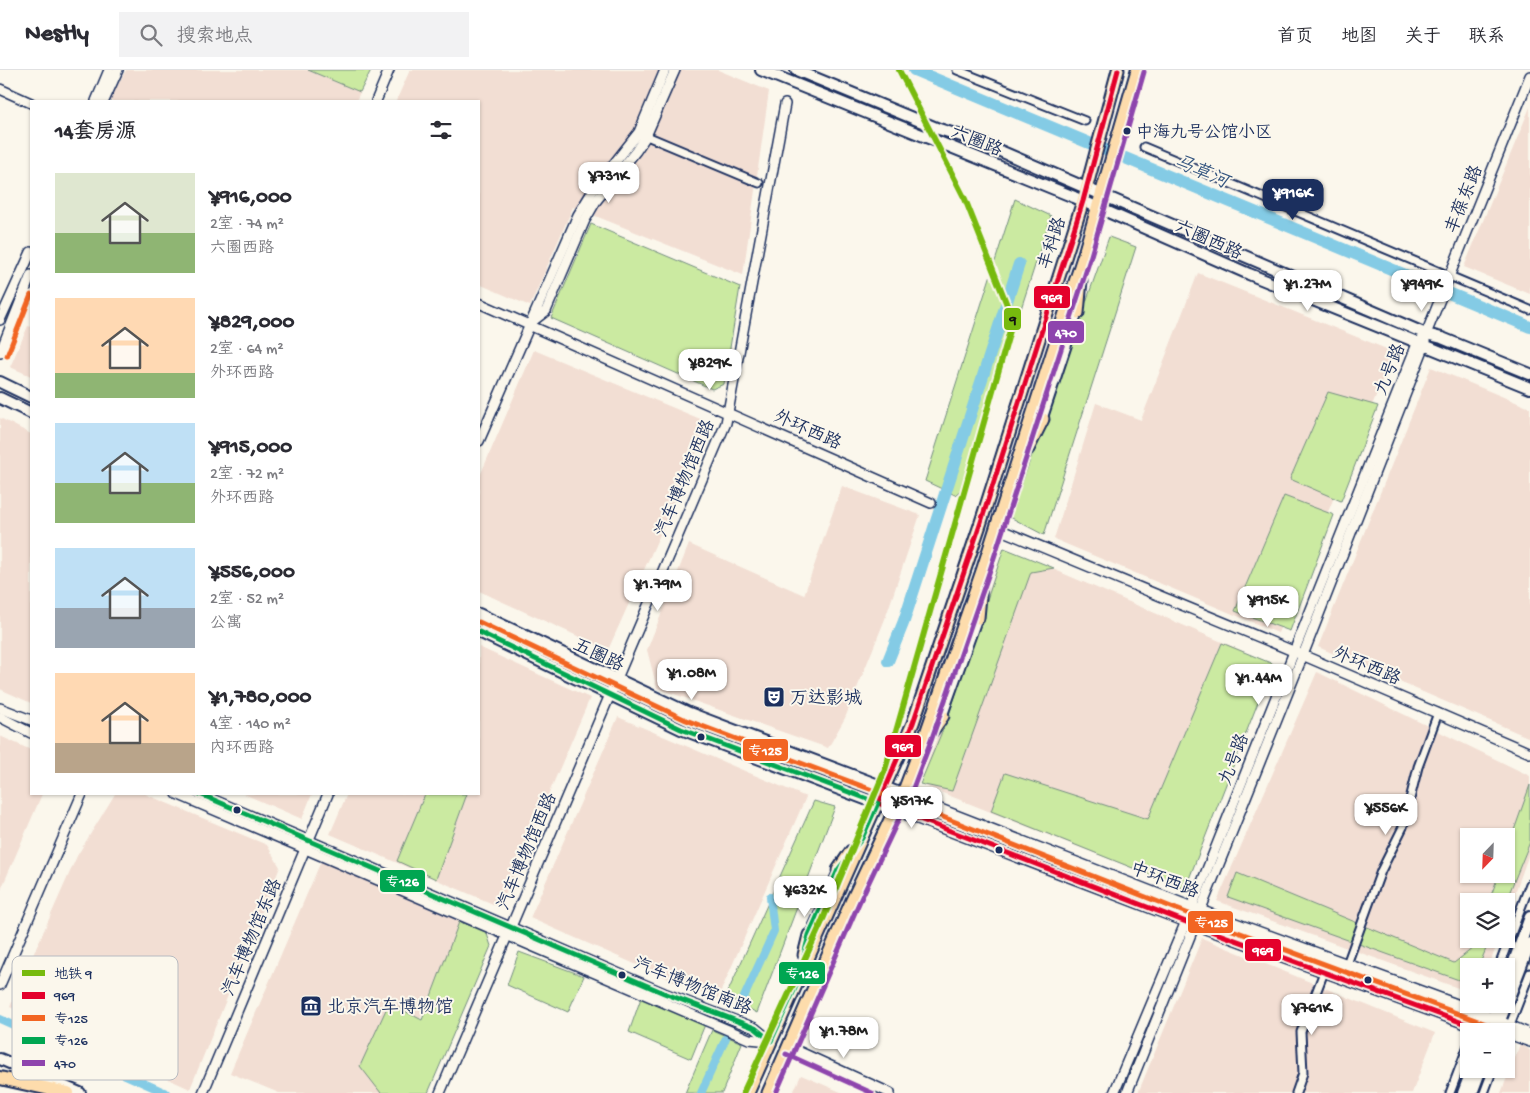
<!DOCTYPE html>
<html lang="zh">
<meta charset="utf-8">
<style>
body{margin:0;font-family:"Gochi Hand","LXGW WenKai TC",sans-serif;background:#f2f2f3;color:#2b2b33;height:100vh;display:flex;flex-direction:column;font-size:19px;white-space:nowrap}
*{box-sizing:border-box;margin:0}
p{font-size:16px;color:#7c7c81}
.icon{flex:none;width:28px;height:28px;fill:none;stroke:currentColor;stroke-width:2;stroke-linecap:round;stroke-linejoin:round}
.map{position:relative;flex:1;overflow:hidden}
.sheet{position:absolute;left:30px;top:30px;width:450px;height:695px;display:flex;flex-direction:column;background:#fff;border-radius:0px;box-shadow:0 1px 4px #0004}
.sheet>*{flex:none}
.needle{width:32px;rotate:203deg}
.buttons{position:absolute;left:1460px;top:758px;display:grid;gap:10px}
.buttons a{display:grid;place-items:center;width:55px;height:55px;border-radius:0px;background:#fff;box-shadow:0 1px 4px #0004;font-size:25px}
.price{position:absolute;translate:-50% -42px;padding:0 11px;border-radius:10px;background:#fff;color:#222;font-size:16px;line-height:32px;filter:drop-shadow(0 1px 2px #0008)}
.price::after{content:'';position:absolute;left:50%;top:30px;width:15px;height:11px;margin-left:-8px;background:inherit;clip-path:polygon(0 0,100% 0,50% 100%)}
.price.on{background:#1b2f5e;color:#fff}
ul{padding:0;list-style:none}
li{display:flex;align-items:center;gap:15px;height:125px;padding:0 25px}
li span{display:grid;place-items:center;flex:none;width:140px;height:100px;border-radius:0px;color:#555}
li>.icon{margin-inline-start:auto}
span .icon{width:60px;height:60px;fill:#fffc;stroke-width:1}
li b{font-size:21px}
h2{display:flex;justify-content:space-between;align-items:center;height:60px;padding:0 25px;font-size:21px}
header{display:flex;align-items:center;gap:30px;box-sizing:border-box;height:70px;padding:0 25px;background:#fff;border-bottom:1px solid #e1e1e2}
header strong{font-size:24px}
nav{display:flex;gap:28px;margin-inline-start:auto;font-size:18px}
.search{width:350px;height:45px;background:#f2f2f3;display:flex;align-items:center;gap:12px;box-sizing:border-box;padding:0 18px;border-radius:0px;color:#7c7c81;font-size:19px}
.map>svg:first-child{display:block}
.built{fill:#f2ded3;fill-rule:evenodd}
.green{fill:#cbeaa1;stroke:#738c80}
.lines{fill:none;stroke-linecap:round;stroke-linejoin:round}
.canal{stroke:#84cbe5;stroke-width:8}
.river{stroke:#84cbe5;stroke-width:12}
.minor-casing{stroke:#1b2f5e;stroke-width:11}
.tertiary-casing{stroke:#1b2f5e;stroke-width:12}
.secondary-casing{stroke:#1b2f5e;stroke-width:14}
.primary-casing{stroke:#1b2f5e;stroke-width:15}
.trunk-casing{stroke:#1b2f5e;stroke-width:16}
.minor{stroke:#fbf7ec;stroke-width:7}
.tertiary{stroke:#fbf7ec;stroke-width:9}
.secondary{stroke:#fbf7ec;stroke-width:10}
.primary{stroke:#fddcac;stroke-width:11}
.trunk{stroke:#fddcac;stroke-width:12}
.bus-1-casing{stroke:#fbf7ec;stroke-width:9}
.bus-2-casing{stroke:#fbf7ec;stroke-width:9}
.bus-3-casing{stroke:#fbf7ec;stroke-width:9}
.bus-4-casing{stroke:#fbf7ec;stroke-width:9}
.bus-1{stroke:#e4002b;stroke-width:5}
.bus-2{stroke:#f26522;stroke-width:5}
.bus-3{stroke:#00a651;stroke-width:5}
.bus-4{stroke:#8e44ad;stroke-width:5}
.metro-1-casing{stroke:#fbf7ec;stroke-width:10}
.metro-1{stroke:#77ba0e;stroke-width:6}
.bus-dot{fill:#1b2f5e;stroke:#fbf7ec;stroke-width:2}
.labels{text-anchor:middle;stroke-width:4;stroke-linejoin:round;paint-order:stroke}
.bus-label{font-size:17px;fill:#1b2f5e;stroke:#fbf7ec;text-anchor:start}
.street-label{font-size:18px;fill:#1b2f5e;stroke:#fbf7ec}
.poi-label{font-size:18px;fill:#1b2f5e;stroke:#fbf7ec;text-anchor:start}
.water-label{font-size:19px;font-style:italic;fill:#355680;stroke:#fbf7ec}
.key{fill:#fbf7ec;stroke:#b8bbc1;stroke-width:1}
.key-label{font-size:14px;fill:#1b2f5e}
.line-badge{stroke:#fbf7ec;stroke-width:2}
.badge-label{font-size:14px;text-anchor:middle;font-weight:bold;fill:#fff}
.pale-badge-label{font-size:14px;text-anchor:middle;font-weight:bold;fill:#111}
</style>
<header>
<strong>Nestly</strong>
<div class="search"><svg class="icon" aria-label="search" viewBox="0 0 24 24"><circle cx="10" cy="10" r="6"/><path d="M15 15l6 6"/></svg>搜索地点</div>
<nav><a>首页</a><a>地图</a><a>关于</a><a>联系</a></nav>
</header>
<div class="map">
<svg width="1530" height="1023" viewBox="0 0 1530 1023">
<rect width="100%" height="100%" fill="#fbf7ec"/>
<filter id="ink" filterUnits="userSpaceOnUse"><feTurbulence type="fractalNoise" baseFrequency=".02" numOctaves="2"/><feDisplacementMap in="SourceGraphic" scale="10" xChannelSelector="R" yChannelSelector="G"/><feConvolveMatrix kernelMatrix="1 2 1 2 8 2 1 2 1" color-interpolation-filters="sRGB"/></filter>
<g filter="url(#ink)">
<g class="built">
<polygon points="126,0 308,0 360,22 356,31 109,31"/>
<polygon points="410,0 718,0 769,21 743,205 573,137 530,236 479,214 479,31 396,31"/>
<polygon points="1530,37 1530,224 1464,197"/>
<polygon points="1198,203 1394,282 1278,563 1054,469 1096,333 1141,350"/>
<polygon points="28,256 31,257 31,306 10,297"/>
<polygon points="534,280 710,353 608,580 479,521 479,408"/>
<polygon points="1431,297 1530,338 1530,668 1318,577"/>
<polygon points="0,348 31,364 31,633 0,619"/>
<polygon points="842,416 920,445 885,549 845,648 828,678 657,618 647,580 689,474 804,525"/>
<polygon points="1004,478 1273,594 1185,819 920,714"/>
<polygon points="479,577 590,628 500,837 330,764 347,724 479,724"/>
<path d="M1317 602 1530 706V781L1506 848V831H1469V869H1499L1489 896H1469V913L1458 918 1217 831ZM1469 766H1506V804H1469Z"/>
<polygon points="618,647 806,727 717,930 530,848"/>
<polygon points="0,666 31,680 31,724 42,724 0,822"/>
<polygon points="115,724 145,724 267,775 280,797 190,1019 10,937 77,786"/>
<polygon points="244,724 312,724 302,749"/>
<polygon points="322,789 464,851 387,1023 279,1023 230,1003"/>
<polygon points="1202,868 1435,963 1412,1023 1138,1023"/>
<polygon points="1520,974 1530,980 1530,1023 1501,1023"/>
<polygon points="801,1005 843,1023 793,1023"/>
</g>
<g class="green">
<polygon points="308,0 371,0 360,22"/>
<polygon points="1015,129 1051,146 963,418 955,425 925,411"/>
<polygon points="591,154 740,217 724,314 712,319 551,248"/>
<polygon points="1109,167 1136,177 1044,465 1010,447"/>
<polygon points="1328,322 1378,336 1341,431 1290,409"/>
<polygon points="1284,426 1334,445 1290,561 1235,541"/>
<polygon points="1004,478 1054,498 1031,502 952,721 920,714 949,645"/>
<polygon points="1222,573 1273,594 1185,819 991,741 1005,703 1148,749"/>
<polygon points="1530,715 1530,772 1506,831 1489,831 1499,804 1506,804 1506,783"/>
<polygon points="425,724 467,724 436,809 397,791"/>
<polygon points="814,731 835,737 757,943 726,926"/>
<polygon points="1237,803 1454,893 1473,878 1476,869 1490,869 1479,896 1469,896 1469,905 1459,910 1228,827"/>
<polygon points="459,852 486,861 491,876 428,1023 381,1023 360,996 389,933 422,950"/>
<polygon points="519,882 584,906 568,942 507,915"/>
<polygon points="641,928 706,952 691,989 629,962"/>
<polygon points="712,960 742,973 722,1023 685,1023"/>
</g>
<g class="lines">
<g class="canal">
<polyline points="740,936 774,861 770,827"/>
<polyline points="0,949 166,1023"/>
<polyline points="701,1023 726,968"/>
</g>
<g class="river">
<polyline points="914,0 1530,257"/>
<polyline points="888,591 904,551 1019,194"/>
</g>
<g class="minor-casing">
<g id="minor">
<polyline points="957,0 1085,51"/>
<polyline points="642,64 759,113"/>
<polyline points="1144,77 1530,240"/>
<polyline points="1043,349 1078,243"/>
<polyline points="943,646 978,548"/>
<polyline points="809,865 838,800"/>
<polyline points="1347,894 1381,801 1403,757 1418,697 1438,643"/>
<polyline points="1499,896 1530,814"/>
<polyline points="1508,960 1530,903"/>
<polyline points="1474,961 1484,934"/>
<polyline points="1296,1023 1303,1003 1301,962 1324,902"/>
<polyline points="1450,1023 1469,973"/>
<polyline points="1484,1023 1493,999"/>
</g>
</g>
<g class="tertiary-casing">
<g id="tertiary">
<polyline points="0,19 31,33"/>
<polyline points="96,31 109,0"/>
<polyline points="104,31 118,0"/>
<polyline points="376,31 389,0"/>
<polyline points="479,233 931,433"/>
<polyline points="0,250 31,182"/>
<polyline points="533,251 546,241 585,150 596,131 636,81 646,66 675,0"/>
<polyline points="0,283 31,205"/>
<polyline points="479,371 578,145 594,119 639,62 665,0"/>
<polyline points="996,458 1293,581 1530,683"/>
<polyline points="0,638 31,650"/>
<polyline points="0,647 31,663"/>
<polyline points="177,724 749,969 771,971"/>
<polyline points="200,724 664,923 755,958 771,971"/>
<polyline points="902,724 1192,837 1481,943 1530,964"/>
<polyline points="894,740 1186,852 1485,961"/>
<polyline points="0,915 82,724"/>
<polyline points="1506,963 1530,972"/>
<polyline points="789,977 890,1023"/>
<polyline points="203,1023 328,724"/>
<polyline points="440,1023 726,353 785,34"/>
<polyline points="1114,1023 1192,837 1417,274 1423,268"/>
<polyline points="1127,1023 1303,585 1424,277 1426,264 1530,6"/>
</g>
</g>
<g class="secondary-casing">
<g id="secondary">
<polyline points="761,0 1074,127 1249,204 1530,318"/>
<polyline points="796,0 939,59 977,71 1426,264 1442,268 1530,304"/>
<polyline points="0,312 31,327"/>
<polyline points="0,328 31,343"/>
<polyline points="479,544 689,643 902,724"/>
<polyline points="479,562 681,659 894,740"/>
<polyline points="1506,914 1530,847"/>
<polyline points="1487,961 1498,934"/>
<polyline points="1496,961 1530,873"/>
<polyline points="0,989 80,1023"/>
<polyline points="1463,1023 1472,999"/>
<polyline points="1472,1023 1481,999"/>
</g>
</g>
<g class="primary-casing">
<g id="primary">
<polyline points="1078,243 1081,210"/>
<polyline points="1028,379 1043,349"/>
<polyline points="978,548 981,515"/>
<polyline points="928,667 943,646"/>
<polyline points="838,800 851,781"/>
<polyline points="804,885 809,865"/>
<polyline points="748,1023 913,653 981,452 1083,131 1118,0"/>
<polyline points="768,1023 852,830 905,718 925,666 983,498 1083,187 1137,0"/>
</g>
</g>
<g class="trunk-casing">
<polyline id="trunk" points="0,1008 68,1023"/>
</g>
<use href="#minor" class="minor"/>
<use href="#tertiary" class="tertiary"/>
<use href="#secondary" class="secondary"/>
<use href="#primary" class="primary"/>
<use href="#trunk" class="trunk"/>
<g class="bus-1-casing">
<polyline id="bus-1" points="1118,0 1083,131 981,452 913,653 878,733 1186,852 1485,961"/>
</g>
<g class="bus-2-casing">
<g id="bus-2">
<polyline points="7,286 31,225"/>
<polyline points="479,552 686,650 915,736 1189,844 1505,961"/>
</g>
</g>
<g class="bus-3-casing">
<polyline id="bus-3" points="200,724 664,923 755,958 771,971 802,903 802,893 809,865 838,800 862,768 878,733 681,659 479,562"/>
</g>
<g class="bus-4-casing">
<g id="bus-4">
<polyline points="786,984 872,1023"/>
<polyline points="776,1023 859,833 912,721 932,668 990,500 1090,189 1144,2"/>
</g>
</g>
<use href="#bus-1" class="bus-1"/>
<use href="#bus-2" class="bus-2"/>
<use href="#bus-3" class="bus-3"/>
<use href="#bus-4" class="bus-4"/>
<g class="metro-1-casing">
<polyline id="metro-1" points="743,1023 821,854 885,700 1013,250 965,129 899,0"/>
</g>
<use href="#metro-1" class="metro-1"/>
</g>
</g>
<defs>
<g id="theatre-square" transform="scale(1.125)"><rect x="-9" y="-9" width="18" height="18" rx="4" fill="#1b2f5e" stroke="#fbf7ec"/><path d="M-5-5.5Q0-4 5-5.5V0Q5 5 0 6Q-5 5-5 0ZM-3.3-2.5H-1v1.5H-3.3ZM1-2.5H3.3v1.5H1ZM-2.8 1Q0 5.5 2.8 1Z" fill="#fff"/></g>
<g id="museum-square" transform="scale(1.125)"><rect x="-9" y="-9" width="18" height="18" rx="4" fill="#1b2f5e" stroke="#fbf7ec"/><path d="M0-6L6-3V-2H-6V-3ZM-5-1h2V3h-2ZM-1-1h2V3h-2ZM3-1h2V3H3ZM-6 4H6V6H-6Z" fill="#fff"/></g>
</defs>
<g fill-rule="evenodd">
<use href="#theatre-square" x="774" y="627"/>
<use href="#museum-square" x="311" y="936"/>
</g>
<g class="bus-dot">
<circle cx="1127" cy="61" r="4.5"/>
<circle cx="701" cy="667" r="4.5"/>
<circle cx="237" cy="740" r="4.5"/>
<circle cx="999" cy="780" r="4.5"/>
<circle cx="622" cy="905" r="4.5"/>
<circle cx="1368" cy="910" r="4.5"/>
</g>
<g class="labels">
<g class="bus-label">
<text x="1136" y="67">中海九号公馆小区</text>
</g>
<g class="street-label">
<text transform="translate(977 70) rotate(22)" y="6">六圈路</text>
<text transform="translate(1463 129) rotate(-68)" y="6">丰葆东路</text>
<text transform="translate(1209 169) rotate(24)" y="6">六圈西路</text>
<text transform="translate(1051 173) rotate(-72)" y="6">丰科路</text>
<text transform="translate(1389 299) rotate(-68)" y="6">九号路</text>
<text transform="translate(808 359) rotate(24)" y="6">外环西路</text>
<text transform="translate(684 408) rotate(-67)" y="6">汽车博物馆西路</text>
<text transform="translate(599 584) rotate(25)" y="6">五圈路</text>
<text transform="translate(1367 595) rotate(23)" y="6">外环西路</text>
<text transform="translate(1233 689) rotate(-69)" y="6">九号路</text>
<text transform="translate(526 781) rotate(-67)" y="6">汽车博物馆西路</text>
<text transform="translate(1165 809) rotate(21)" y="6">中环西路</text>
<text transform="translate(251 867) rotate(-67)" y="6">汽车博物馆东路</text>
<text transform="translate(693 915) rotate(22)" y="6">汽车博物馆南路</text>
</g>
<g class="poi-label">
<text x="790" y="633">万达影城</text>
<text x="327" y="942">北京汽车博物馆</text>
</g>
<g class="water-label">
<text transform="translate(1202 100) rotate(23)" y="7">马草河</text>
</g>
</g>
<rect x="12" y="886" width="166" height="124" rx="8" class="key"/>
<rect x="22" y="900" width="23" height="6" fill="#77ba0e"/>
<rect x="22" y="922" width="23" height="7" fill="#e4002b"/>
<rect x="22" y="945" width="23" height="6" fill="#f26522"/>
<rect x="22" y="967" width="23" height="7" fill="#00a651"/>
<rect x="22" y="990" width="23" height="6" fill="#8e44ad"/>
<g class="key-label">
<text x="54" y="908">地铁 9</text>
<text x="54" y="930">969</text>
<text x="54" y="953">专125</text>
<text x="54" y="975">专126</text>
<text x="54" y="998">470</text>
</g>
<g class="line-badge">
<rect x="1033" y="215" width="38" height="24" rx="5" fill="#e4002b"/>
<rect x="1003" y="237" width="19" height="24" rx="5" fill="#77ba0e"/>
<rect x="1047" y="250" width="38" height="24" rx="5" fill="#8e44ad"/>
<rect x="884" y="664" width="38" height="24" rx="5" fill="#e4002b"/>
<rect x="742" y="668" width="47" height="24" rx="5" fill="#f26522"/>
<rect x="379" y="799" width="47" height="24" rx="5" fill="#00a651"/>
<rect x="1187" y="840" width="47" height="24" rx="5" fill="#f26522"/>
<rect x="1244" y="868" width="38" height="24" rx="5" fill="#e4002b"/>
<rect x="778" y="891" width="48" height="24" rx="5" fill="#00a651"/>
</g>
<g class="badge-label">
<text x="1052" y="232">969</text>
<text x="1066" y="267">470</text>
<text x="903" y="681">969</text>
<text x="765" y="685">专125</text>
<text x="402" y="816">专126</text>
<text x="1211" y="857">专125</text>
<text x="1263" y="885">969</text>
<text x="802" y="908">专126</text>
</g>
<g class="pale-badge-label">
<text x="1013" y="254">9</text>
</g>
</svg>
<div class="buttons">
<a><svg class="needle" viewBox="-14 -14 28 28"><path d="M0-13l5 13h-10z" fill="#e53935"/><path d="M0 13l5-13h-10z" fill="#7c7c81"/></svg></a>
<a><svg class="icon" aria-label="layers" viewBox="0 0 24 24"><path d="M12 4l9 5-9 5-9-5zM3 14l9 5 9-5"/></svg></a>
<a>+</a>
<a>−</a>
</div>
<b class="price" style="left:609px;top:134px">¥731K</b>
<b class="price on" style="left:1293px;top:151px">¥916K</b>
<b class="price" style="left:1308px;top:242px">¥1.27M</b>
<b class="price" style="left:1422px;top:242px">¥949K</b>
<b class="price" style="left:710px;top:321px">¥829K</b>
<b class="price" style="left:658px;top:542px">¥1.79M</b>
<b class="price" style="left:1268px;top:558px">¥915K</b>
<b class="price" style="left:692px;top:631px">¥1.08M</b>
<b class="price" style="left:1259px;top:636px">¥1.44M</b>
<b class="price" style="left:912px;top:759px">¥517K</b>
<b class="price" style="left:1386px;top:766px">¥556K</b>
<b class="price" style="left:805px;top:848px">¥632K</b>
<b class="price" style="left:1312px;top:966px">¥761K</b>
<b class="price" style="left:844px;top:989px">¥1.78M</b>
<section class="sheet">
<h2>14套房源<svg class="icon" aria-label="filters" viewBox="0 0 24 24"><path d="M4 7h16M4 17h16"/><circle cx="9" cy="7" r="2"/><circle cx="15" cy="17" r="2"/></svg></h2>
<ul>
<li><span style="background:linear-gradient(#dfe7d0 60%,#8fb573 0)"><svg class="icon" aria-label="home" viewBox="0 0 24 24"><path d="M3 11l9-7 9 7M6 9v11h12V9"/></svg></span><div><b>¥916,000</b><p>2室 · 74 m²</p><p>六圈西路</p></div></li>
<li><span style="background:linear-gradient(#ffd9b3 75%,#8fb573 0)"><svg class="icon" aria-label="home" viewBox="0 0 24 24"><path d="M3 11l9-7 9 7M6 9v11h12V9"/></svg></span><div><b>¥829,000</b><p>2室 · 64 m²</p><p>外环西路</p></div></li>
<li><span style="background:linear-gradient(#bfe0f5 60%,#8fb573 0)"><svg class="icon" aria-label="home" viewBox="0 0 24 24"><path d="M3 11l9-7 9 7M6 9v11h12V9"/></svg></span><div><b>¥915,000</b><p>2室 · 72 m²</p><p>外环西路</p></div></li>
<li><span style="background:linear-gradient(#bfe0f5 60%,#9aa5b1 0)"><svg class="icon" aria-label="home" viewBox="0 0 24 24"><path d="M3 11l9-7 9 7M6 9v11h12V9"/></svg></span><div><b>¥556,000</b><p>2室 · 52 m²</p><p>公寓</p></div></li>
<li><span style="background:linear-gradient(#ffd9b3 70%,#b9a48a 0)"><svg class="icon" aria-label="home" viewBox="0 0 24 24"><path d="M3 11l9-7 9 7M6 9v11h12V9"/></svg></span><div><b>¥1,780,000</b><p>4室 · 140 m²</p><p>内环西路</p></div></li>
</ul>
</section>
</div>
